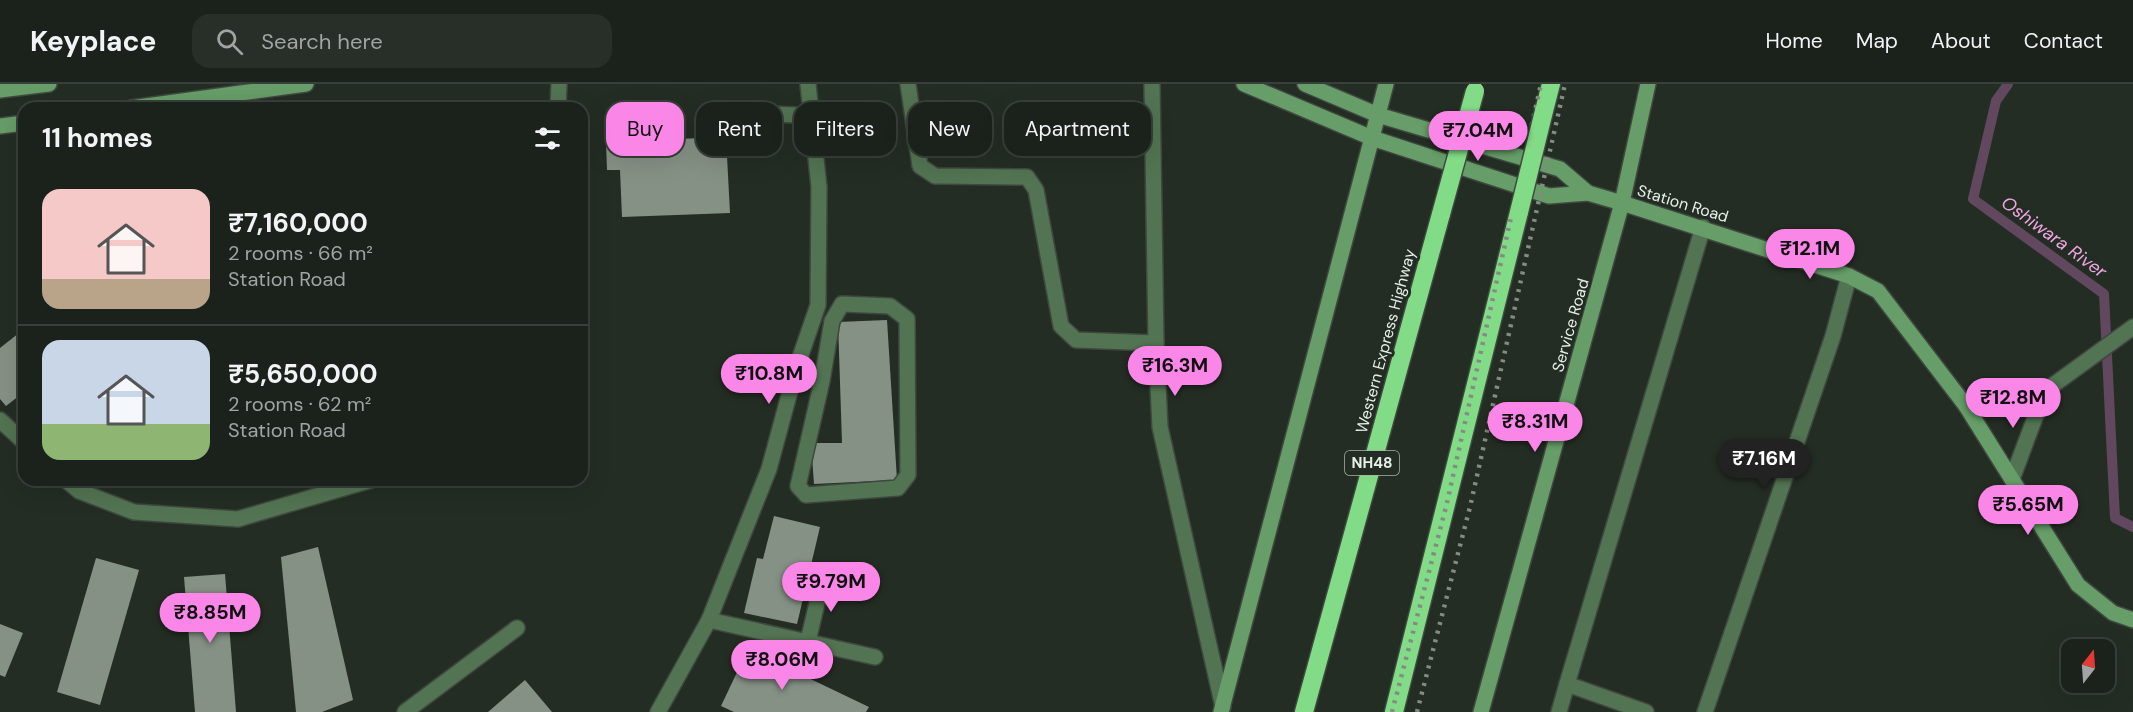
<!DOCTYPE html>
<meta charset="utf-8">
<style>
body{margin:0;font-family:"DM Sans",sans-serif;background:#282f28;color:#f1f3f6;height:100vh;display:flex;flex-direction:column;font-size:22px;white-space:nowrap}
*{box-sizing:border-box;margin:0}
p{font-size:20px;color:#a0a4a3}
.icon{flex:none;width:33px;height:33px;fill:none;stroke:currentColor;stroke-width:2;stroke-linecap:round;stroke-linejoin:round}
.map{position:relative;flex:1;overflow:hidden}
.panel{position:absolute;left:18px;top:18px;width:570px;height:384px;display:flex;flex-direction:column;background:#1b221b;border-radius:18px;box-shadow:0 6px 24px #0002,0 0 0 2px #393f3a}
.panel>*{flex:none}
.top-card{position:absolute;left:606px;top:18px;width:570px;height:54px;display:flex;gap:12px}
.needle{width:39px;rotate:17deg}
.buttons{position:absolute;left:2061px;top:555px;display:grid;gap:12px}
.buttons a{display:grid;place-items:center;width:54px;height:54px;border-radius:12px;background:#1b221b;box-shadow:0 6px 24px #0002,0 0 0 2px #393f3a;font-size:30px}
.price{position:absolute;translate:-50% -51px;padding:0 14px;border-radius:21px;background:#fa87e7;color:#111;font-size:20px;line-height:39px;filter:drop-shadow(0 2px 3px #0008)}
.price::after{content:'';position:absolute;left:50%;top:36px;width:18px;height:14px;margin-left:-9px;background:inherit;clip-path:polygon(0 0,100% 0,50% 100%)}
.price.selected{background:#222;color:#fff}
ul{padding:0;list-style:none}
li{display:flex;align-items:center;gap:18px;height:150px;padding:0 24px}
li+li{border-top:2px solid #393f3a}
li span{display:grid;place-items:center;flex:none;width:168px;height:120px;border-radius:18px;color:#555}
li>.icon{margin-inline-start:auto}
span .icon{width:72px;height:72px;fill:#fffc;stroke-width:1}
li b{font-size:26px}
h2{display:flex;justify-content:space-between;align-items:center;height:72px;padding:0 24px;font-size:26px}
.pill{padding:0 21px;border-radius:18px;background:#1b221b;box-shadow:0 6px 24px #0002,0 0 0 2px #393f3a;font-size:21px;line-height:54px}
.pill.selected{background:#fa87e7;color:#111}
header{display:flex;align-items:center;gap:36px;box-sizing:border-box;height:84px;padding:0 30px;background:#1b221b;border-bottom:2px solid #393f3a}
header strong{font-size:28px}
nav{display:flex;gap:33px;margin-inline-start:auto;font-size:21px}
.search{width:420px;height:54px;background:#282f28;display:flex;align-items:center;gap:15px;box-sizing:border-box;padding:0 21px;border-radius:18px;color:#a0a4a3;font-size:22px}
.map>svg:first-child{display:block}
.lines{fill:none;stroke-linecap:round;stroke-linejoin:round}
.stream{stroke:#62485e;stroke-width:10}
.building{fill:#869186}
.street-casing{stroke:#3f483f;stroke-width:18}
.secondary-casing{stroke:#3f483f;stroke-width:18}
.highway-casing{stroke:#3f483f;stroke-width:21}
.street{stroke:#527452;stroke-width:15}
.secondary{stroke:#669d68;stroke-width:15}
.highway{stroke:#82db86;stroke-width:18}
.rail{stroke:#848b84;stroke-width:4.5;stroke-dasharray:3 6;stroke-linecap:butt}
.highway-bridge-casing{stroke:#3f483f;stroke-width:21;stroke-linecap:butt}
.highway-bridge{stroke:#82db86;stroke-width:18}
.labels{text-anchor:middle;stroke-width:6;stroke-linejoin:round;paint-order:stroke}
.shield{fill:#242d24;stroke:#acb3ac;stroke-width:1.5}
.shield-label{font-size:15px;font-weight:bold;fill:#e7ede7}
.street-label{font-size:16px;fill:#e7ede7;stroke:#242d24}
.water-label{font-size:18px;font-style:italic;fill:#efa5e1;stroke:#242d24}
</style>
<header>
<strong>Keyplace</strong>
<div class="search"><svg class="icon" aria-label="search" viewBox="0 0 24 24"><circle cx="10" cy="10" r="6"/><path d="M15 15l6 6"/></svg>Search here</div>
<nav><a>Home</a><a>Map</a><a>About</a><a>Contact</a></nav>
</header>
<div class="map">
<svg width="2133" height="628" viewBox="0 0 2133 628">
<rect width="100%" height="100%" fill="#242d24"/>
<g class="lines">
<polyline class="stream" points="2008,0 1996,17 1973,115 2104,210 2115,434 2133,443"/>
</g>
<g class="building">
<polygon points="726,53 730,129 622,133 620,86 607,86 606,58"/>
<polygon points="887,236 897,396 814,400 811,359 842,359 838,238"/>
<polygon points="24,245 24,308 6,322 0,315 0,264"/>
<polygon points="157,396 177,396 177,397 157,403"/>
<polygon points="774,432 820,443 797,540 744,529 757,474 763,475"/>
<polygon points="318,463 353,616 322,628 296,628 281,473"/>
<polygon points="96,474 139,486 100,621 57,608"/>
<polygon points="225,490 236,628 195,628 184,493"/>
<polygon points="0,540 23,549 5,593 0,591"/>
<polygon points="748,565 869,623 866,628 734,628 721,622"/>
<polygon points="525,596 552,628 488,628"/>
</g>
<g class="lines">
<g class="street-casing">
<g id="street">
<polyline points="908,0 920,82 935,92 1027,93 1036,106 1061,242 1076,256 1156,259"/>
<polyline points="1152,0 1156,259 1160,343 1223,623"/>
<polyline points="558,24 559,0"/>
<polyline points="771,30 796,31 812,38"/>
<polyline points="796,285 822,297 832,237 842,220 890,222 907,235 908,391 898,404 806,411 798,402 822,297"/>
<polyline points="1966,322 2045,307 2133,243"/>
<polyline points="0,336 24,358"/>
<polyline points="2012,395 2045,307"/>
<polyline points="66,396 79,407 134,428 238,435 371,396"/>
<polyline points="709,536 875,573"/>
<polyline points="808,557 823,494"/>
<polyline points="405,628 517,544"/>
<polyline points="658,628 709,536 769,385 796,285 818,221 819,103 808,0"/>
<polyline points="1559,628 1567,600"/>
<polyline points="1646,628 1567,600 1703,143"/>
<polyline points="1705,628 1833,252 1849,192"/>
</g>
</g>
<g class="secondary-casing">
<g id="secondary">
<polyline points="1244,0 1372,54 1549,112 1588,109 1622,119 1849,192 1878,207 1966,322 2078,501 2113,529 2133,536"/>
<polyline points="1305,0 1378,31 1560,85 1588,109"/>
<polyline points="0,6 49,0"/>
<polyline points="131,24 306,0"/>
<polyline points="0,42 24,39"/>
<polyline points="1221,628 1386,0"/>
<polyline points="1481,628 1622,119 1648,0"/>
</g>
</g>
<g class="highway-casing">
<g id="highway">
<polyline points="1544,27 1551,0"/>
<polyline points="1304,628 1441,130"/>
<polyline points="1394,628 1519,128"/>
</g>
</g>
<use href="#street" class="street"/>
<use href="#secondary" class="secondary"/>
<use href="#highway" class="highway"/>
<g class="rail">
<polyline points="1392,628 1446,423 1541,0"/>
<polyline points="1417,628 1470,423 1565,0"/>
</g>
<g class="highway-bridge-casing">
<g id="highway-bridge">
<polyline points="1519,128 1544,27"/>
<polyline points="1441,130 1475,7"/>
</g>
</g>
<use href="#highway-bridge" class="highway-bridge"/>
</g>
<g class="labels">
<rect class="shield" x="1345" y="367" width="54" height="24" rx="4.5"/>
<g class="shield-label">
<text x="1372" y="384">NH48</text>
</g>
<g class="street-label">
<text transform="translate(1683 119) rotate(17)" y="6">Station Road</text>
<text transform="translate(1570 241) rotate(-74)" y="6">Service Road</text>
<text transform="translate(1385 257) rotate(-75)" y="6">Western Express Highway</text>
</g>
<g class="water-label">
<text transform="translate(2054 153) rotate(36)" y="6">Oshiwara River</text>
</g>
</g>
</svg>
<div class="buttons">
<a><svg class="needle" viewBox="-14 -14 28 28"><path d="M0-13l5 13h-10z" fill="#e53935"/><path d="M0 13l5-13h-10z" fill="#a0a4a3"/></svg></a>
</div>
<b class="price" style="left:1478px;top:78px">₹7.04M</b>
<b class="price" style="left:1810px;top:196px">₹12.1M</b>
<b class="price" style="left:1175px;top:313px">₹16.3M</b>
<b class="price" style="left:769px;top:321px">₹10.8M</b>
<b class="price" style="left:2013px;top:345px">₹12.8M</b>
<b class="price" style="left:1535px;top:369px">₹8.31M</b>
<b class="price selected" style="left:1764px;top:406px">₹7.16M</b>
<b class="price" style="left:2028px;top:452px">₹5.65M</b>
<b class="price" style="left:831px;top:529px">₹9.79M</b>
<b class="price" style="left:210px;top:560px">₹8.85M</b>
<b class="price" style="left:782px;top:607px">₹8.06M</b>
<div class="top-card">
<a class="pill selected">Buy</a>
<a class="pill">Rent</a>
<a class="pill">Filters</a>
<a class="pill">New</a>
<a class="pill">Apartment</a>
</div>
<section class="panel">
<h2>11 homes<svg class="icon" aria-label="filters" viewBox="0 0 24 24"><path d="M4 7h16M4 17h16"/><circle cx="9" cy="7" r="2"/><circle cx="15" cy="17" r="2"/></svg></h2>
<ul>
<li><span style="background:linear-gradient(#f6c9c9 75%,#b9a48a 0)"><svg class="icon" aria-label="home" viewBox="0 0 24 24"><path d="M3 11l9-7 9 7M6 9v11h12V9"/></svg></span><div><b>₹7,160,000</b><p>2 rooms · 66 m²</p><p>Station Road</p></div></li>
<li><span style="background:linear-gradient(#c9d6e8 70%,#8fb573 0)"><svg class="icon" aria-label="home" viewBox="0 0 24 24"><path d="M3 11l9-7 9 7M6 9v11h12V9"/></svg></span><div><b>₹5,650,000</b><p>2 rooms · 62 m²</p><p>Station Road</p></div></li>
</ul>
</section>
</div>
